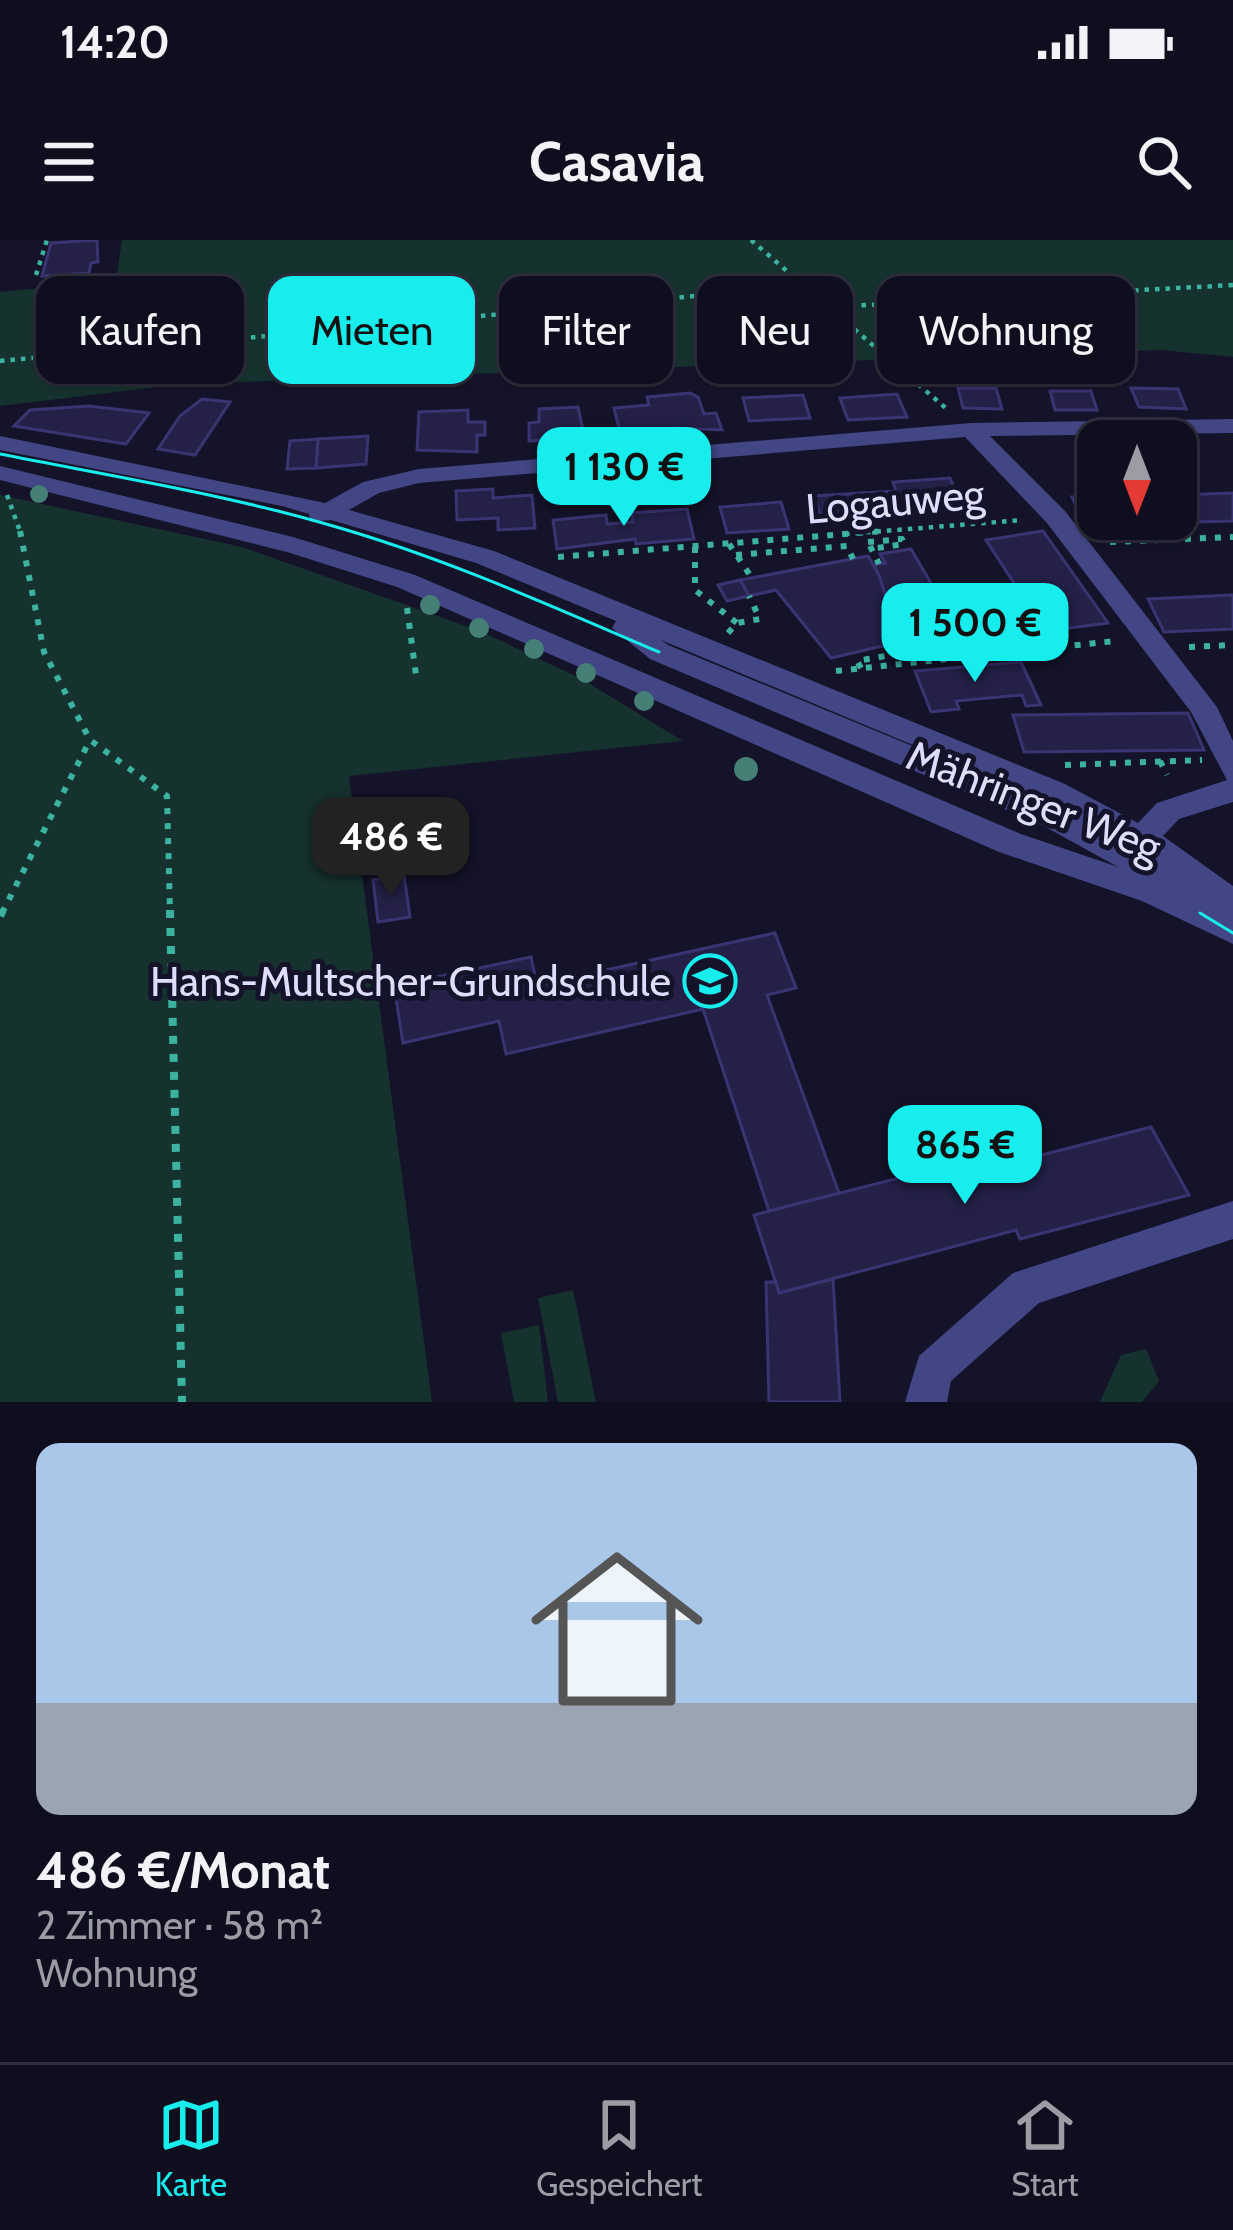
<!DOCTYPE html>
<html lang="de">
<meta charset="utf-8">
<style>
body{margin:0;font-family:Cabin,sans-serif;background:#1d1c2c;color:#f1f3f6;height:100vh;display:flex;flex-direction:column;font-size:45px;white-space:nowrap}
*{box-sizing:border-box;margin:0}
p{font-size:39px;color:#9b9ca4}
.icon{flex:none;width:66px;height:66px;fill:none;stroke:currentColor;stroke-width:2;stroke-linecap:round;stroke-linejoin:round}
.map{position:relative;height:1162px;overflow:hidden}
.details{display:flex;flex-direction:column;background:#0f0e1f;flex:1}
.details>*{flex:none}
.banner{position:absolute;left:36px;top:36px;width:1161px;height:108px;display:flex;gap:24px}
.needle{width:78px;rotate:180deg}
.fabs{position:absolute;left:1077px;top:180px;display:grid;gap:24px}
.fabs a{display:grid;place-items:center;width:120px;height:120px;border-radius:24px;background:#0f0e1f;box-shadow:0 3px 9px #0004,0 0 0 3px #2f2e3d;font-size:60px}
.price{position:absolute;translate:-50% -102px;padding:0 27px;border-radius:24px;background:#18eded;color:#111;font-size:39px;line-height:78px;filter:drop-shadow(0 3px 6px #0008)}
.price::after{content:'';position:absolute;left:50%;top:72px;width:36px;height:27px;margin-left:-18px;background:inherit;clip-path:polygon(0 0,100% 0,50% 100%)}
.price.current{background:#222;color:#fff}
ul{padding:0;list-style:none}
li{display:grid;align-content:center;gap:24px;height:636px;padding:0 36px}
li span{display:grid;place-items:center;height:372px;border-radius:24px;color:#555}
li>.icon{margin-inline-start:auto}
span .icon{width:216px;height:216px;fill:#fffc;stroke-width:1}
li b{font-size:51px}
.chip{padding:0 42px;border-radius:24px;background:#0f0e1f;box-shadow:0 3px 9px #0004,0 0 0 3px #2f2e3d;font-size:42px;line-height:108px}
.chip.current{background:#18eded;color:#111}
.status{display:flex;justify-content:space-between;align-items:center;height:84px;padding:0 60px;background:#0f0e1f;direction:ltr}
.status svg{height:33px;fill:currentColor}
header{display:flex;justify-content:space-between;align-items:center;height:156px;padding:0 36px;background:#0f0e1f;font-size:54px;font-weight:800}
.dock{display:flex;justify-content:space-around;align-items:center;height:168px;border-top:3px solid #2f2e3d;background:#0f0e1f;font-size:33px;color:#9b9ca4}
.dock a{display:grid;justify-items:center;gap:6px}
.dock .current{color:#18eded}
.map>svg:first-child{display:block}
.green{fill:#16322f}
.building{fill:#242048;stroke:#3a3472;stroke-width:3}
.lines{fill:none;stroke-linecap:round;stroke-linejoin:round}
.path-far2{stroke:#3bb3a0;stroke-width:4.5;stroke-dasharray:4.5 6;stroke-linecap:butt}
.path-far1{stroke:#3bb3a0;stroke-width:6;stroke-dasharray:6 9;stroke-linecap:butt}
.path{stroke:#3bb3a0;stroke-width:8;stroke-dasharray:8 10;stroke-linecap:butt}
.minor{fill:#424684;fill-rule:evenodd}
.tram{stroke:#18eded;stroke-width:3}
.tree{fill:#457f75}
.labels{text-anchor:middle;stroke-width:10;stroke-linejoin:round;paint-order:stroke}
.street-label{font-size:42px;fill:#deddfc;stroke:#141329}
.poi-label{font-size:42px;fill:#deddfc;stroke:#141329;text-anchor:end}
</style>
<div class="status"><b>14:20</b><svg viewBox="0 0 49 12"><path d="M0 12V9h3v3zM5 12V6h3v6zM10 12V3h3v9zM15 12V0h3v12zM26 1h20v11H26zM47 4h2v5h-2z"/></svg></div>
<header><svg class="icon" aria-label="menu" viewBox="0 0 24 24"><path d="M4 6h16M4 12h16M4 18h16"/></svg>Casavia<svg class="icon" aria-label="search" viewBox="0 0 24 24"><circle cx="10" cy="10" r="6"/><path d="M15 15l6 6"/></svg></header>
<div class="map">
<svg width="1233" height="1162" viewBox="0 0 1233 1162">
<rect width="100%" height="100%" fill="#141329"/>
<g class="green">
<polygon points="122,0 1233,0 1233,117 1161,110 182,144 0,166 0,52 116,41"/>
<polygon points="0,255 242,307 480,391 582,439 683,501 349,536 432,1162 0,1162"/>
<polygon points="573,1050 596,1162 558,1162 538,1058"/>
<polygon points="539,1085 548,1162 514,1162 501,1093"/>
<polygon points="1146,1109 1159,1141 1142,1162 1100,1162 1121,1115"/>
</g>
<g class="building">
<polygon points="97,0 98,22 91,23 89,33 42,36 51,3"/>
<polygon points="958,148 996,148 1002,169 963,168"/>
<polygon points="1131,148 1178,149 1186,169 1139,167"/>
<polygon points="1050,151 1091,151 1097,170 1055,170"/>
<polygon points="690,153 698,157 704,174 716,173 722,190 674,188 676,196 622,201 614,168 649,165 647,157"/>
<polygon points="897,154 907,177 848,180 840,158"/>
<polygon points="803,155 810,178 749,181 743,158"/>
<polygon points="202,159 230,162 195,215 158,209 180,176"/>
<polygon points="89,166 149,173 126,204 14,186 30,170"/>
<polygon points="578,167 585,199 529,201 529,183 539,182 539,169"/>
<polygon points="468,170 468,182 485,182 485,195 477,195 477,212 417,210 419,172"/>
<polygon points="368,196 366,224 316,228 318,199"/>
<polygon points="318,199 316,228 287,229 290,201"/>
<polygon points="950,238 961,265 904,269 907,278 823,284 814,256 896,251 893,242"/>
<polygon points="493,249 493,258 532,255 535,288 498,290 498,278 457,280 456,251"/>
<polygon points="1233,253 1233,281 1084,285 1072,257 1098,257 1098,279 1176,279 1176,255"/>
<polygon points="781,262 789,289 727,293 720,267"/>
<polygon points="687,269 694,299 636,304 635,299 557,309 553,280 606,275 607,284 633,282 632,273"/>
<polygon points="1043,291 1108,383 990,398 984,389 1026,381 1012,359 1023,357 986,300"/>
<polygon points="911,309 966,403 933,409 926,396 900,402 874,325 885,323 880,314"/>
<polygon points="868,316 879,335 900,402 831,418 776,350 749,356 740,340"/>
<polygon points="740,340 749,356 727,361 718,345"/>
<polygon points="1233,355 1233,389 1164,392 1148,359"/>
<polygon points="1021,422 1041,465 1026,466 1022,455 956,461 959,469 931,472 915,431"/>
<polygon points="1188,473 1204,510 1024,512 1013,475"/>
<polygon points="404,635 410,677 378,682 373,640"/>
<polygon points="775,693 796,748 767,755 839,953 769,971 703,769 506,814 499,781 403,803 394,746 531,717 537,745"/>
<polygon points="1151,887 1189,955 1020,999 1016,990 779,1053 754,975 1020,907 1026,919"/>
<polygon points="833,1039 840,1162 769,1162 766,1042 776,1042 779,1053"/>
</g>
<g class="lines">
<g class="path-far2">
<polyline points="751,0 948,170"/>
<polyline points="36,35 47,0"/>
<polyline points="830,67 1233,45"/>
<polyline points="0,121 802,46"/>
<polyline points="7,255 21,294"/>
<polyline points="845,294 1023,280"/>
</g>
<g class="path-far1">
<polyline points="20,291 44,412 90,500 167,556 170,673"/>
<polyline points="868,302 902,299 904,304 871,309"/>
<polyline points="1110,302 1233,297"/>
<polyline points="729,304 752,338"/>
<polyline points="870,306 879,324"/>
<polyline points="695,307 695,350 737,383"/>
<polyline points="736,315 847,306 853,319"/>
<polyline points="558,317 883,291"/>
<polyline points="407,368 416,435"/>
<polyline points="728,393 737,383 760,379 749,356"/>
<polyline points="1189,407 1233,405"/>
<polyline points="961,418 956,410 1036,396 1033,391"/>
<polyline points="861,428 857,421 925,409 919,398"/>
<polyline points="836,431 1115,401"/>
<polyline points="1160,521 1167,535"/>
<polyline points="1065,525 1202,520"/>
<polyline points="2,673 90,500"/>
</g>
<g class="path">
<polyline points="170,670 182,1162"/>
<polyline points="0,676 3,670"/>
</g>
<g class="minor">
<path d="M1233 179V193L990 196 1065 271 1217 467 1233 501V562L1179 579 1163 596 1233 646V704L1142 661 999 612 397 347 287 312 0 240V226L293 297 415 335 1021 594 1118 627 1040 584 650 419 612 388 616 381 476 323 331 280 311 282 309 274 282 266 0 210V196L325 263 363 242 419 229 971 183ZM965 197 1047 283 1191 472 1227 540 1157 563 1138 583 1065 544 494 311 349 270 379 253 419 243ZM661 400 1045 560 1048 562 668 405Z"/>
<polygon points="1233,961 1233,999 1039,1063 951,1141 947,1162 905,1162 919,1116 1013,1033"/>
</g>
<g class="tram">
<path d="M0 214C111 236 224 254 333 286 445 318 551 366 659 412"/>
<polyline points="1200,673 1233,693"/>
</g>
</g>
<g class="tree">
<circle cx="39" cy="254" r="9"/>
<circle cx="430" cy="365" r="10"/>
<circle cx="479" cy="388" r="10"/>
<circle cx="534" cy="409" r="10"/>
<circle cx="586" cy="433" r="10"/>
<circle cx="644" cy="461" r="10"/>
<circle cx="746" cy="529" r="12"/>
</g>
<defs>
<g id="school-ring" transform="scale(2.7)"><circle r="9.5" fill="#141329" stroke="#18eded" stroke-width="1.5"/><path d="M0-5L7-2L0 1L-7-2ZM-4 1L0 2.5L4 1V4Q0 6-4 4Z" fill="#18eded"/></g>
</defs>
<g fill-rule="evenodd">
<use href="#school-ring" x="710" y="741"/>
</g>
<g class="labels">
<g class="street-label">
<text transform="translate(895 261) rotate(-5)" y="15">Logauweg</text>
<text transform="translate(1034 561) rotate(21)" y="15">Mähringer Weg</text>
</g>
<g class="poi-label">
<text x="671" y="756">Hans-Multscher-Grundschule</text>
</g>
</g>
</svg>
<div class="fabs">
<a><svg class="needle" viewBox="-14 -14 28 28"><path d="M0-13l5 13h-10z" fill="#e53935"/><path d="M0 13l5-13h-10z" fill="#9b9ca4"/></svg></a>
</div>
<b class="price" style="left:624px;top:289px">1 130 €</b>
<b class="price" style="left:975px;top:445px">1 500 €</b>
<b class="price current" style="left:391px;top:659px">486 €</b>
<b class="price" style="left:965px;top:967px">865 €</b>
<div class="banner">
<a class="chip">Kaufen</a>
<a class="chip current">Mieten</a>
<a class="chip">Filter</a>
<a class="chip">Neu</a>
<a class="chip">Wohnung</a>
</div>
</div>
<section class="details">
<ul>
<li><span style="background:linear-gradient(#a9c7e8 70%,#9aa5b1 0)"><svg class="icon" aria-label="home" viewBox="0 0 24 24"><path d="M3 11l9-7 9 7M6 9v11h12V9"/></svg></span><div><b>486 €/Monat</b><p>2 Zimmer · 58 m²</p><p>Wohnung</p></div></li>
</ul>
</section>
<nav class="dock">
<a class="current"><svg class="icon" aria-label="map" viewBox="0 0 24 24"><path d="M3 6l6-2 6 2 6-2v14l-6 2-6-2-6 2zM9 4v14M15 6v14"/></svg>Karte</a>
<a><svg class="icon" aria-label="saved" viewBox="0 0 24 24"><path d="M7 4h10v16l-5-4-5 4z"/></svg>Gespeichert</a>
<a><svg class="icon" aria-label="home" viewBox="0 0 24 24"><path d="M3 11l9-7 9 7M6 9v11h12V9"/></svg>Start</a>
</nav>
